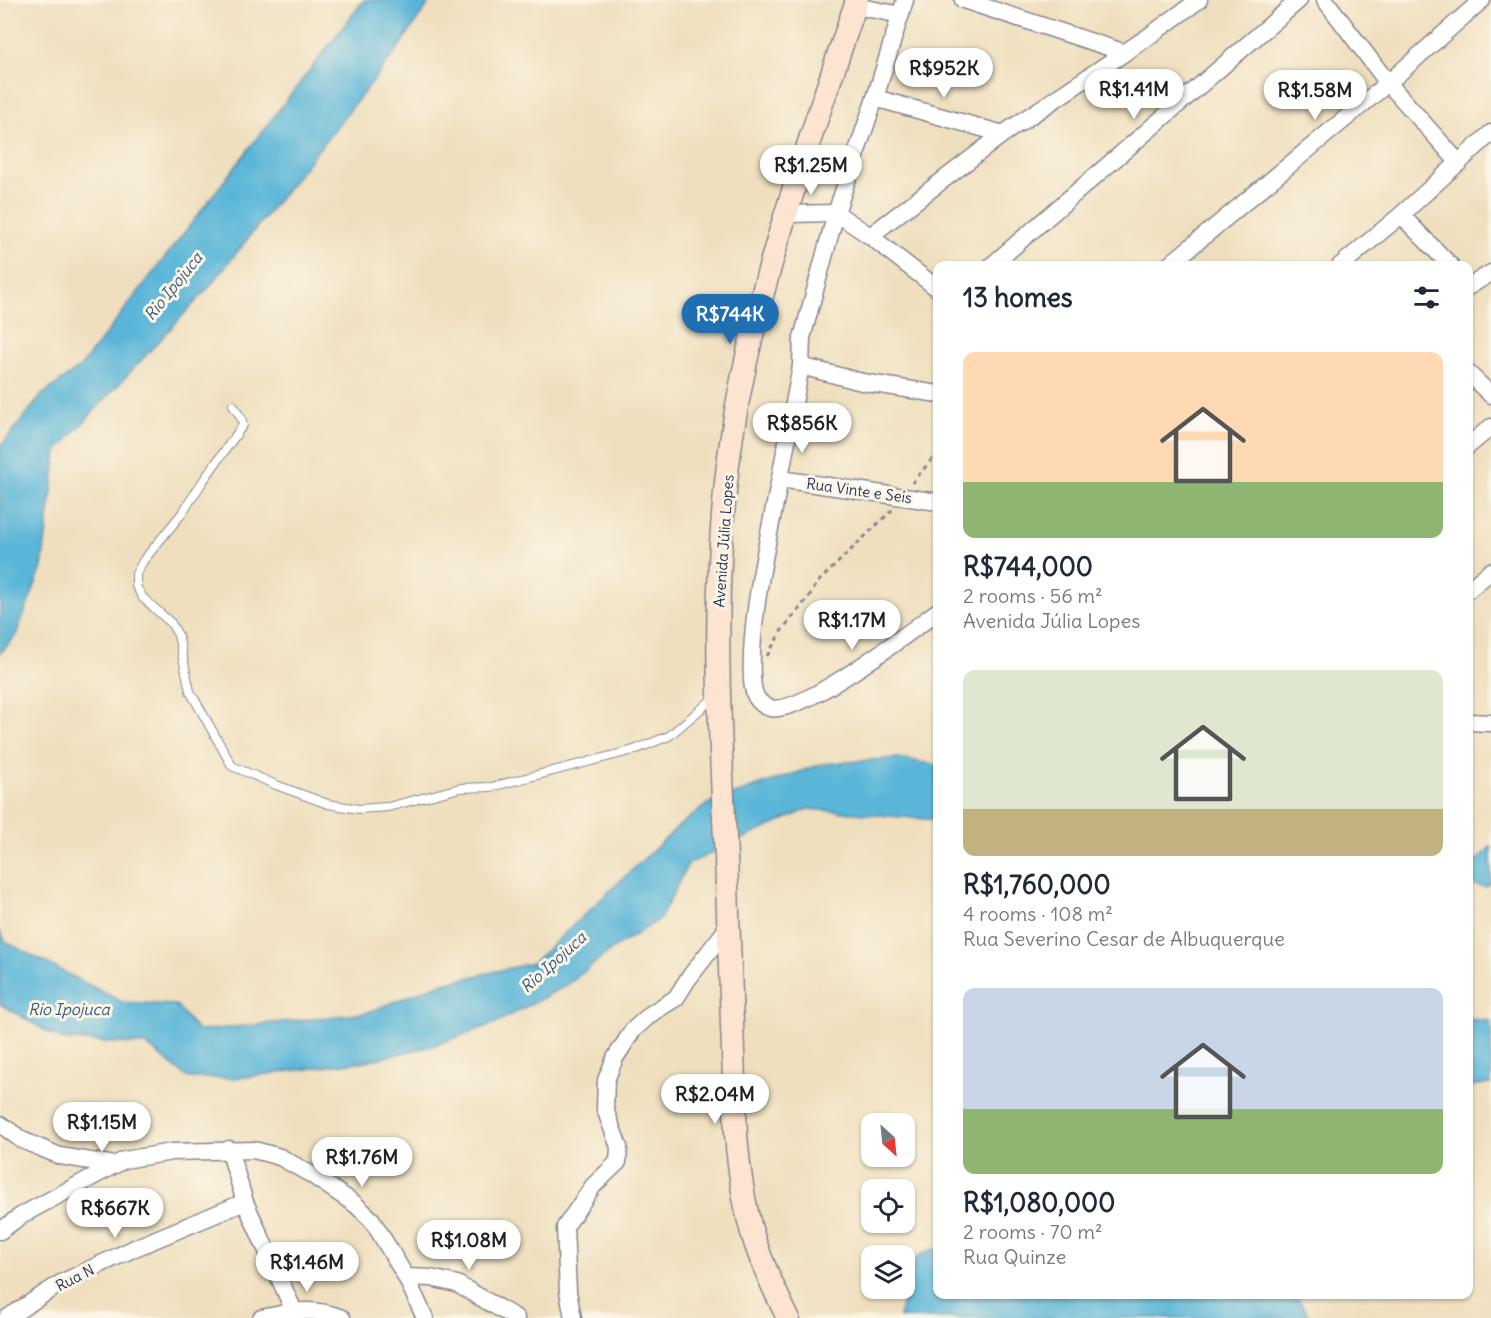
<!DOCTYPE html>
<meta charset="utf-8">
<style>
body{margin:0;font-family:Delius,sans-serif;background:#f6f6f7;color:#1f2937;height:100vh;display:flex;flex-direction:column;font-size:22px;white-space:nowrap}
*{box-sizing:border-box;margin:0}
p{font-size:20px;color:#747a83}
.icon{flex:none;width:33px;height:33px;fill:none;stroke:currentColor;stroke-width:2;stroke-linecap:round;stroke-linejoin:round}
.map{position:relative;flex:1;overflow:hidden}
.panel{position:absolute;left:933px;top:261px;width:540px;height:1038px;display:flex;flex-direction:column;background:#fff;border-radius:12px;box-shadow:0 2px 4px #0004}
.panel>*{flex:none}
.needle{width:39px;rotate:153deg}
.tools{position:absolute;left:861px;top:1113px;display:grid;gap:12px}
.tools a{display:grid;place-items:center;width:54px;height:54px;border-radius:12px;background:#fff;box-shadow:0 2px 4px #0004;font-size:30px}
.price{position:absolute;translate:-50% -51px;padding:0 14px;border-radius:21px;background:#fff;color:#222;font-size:20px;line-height:39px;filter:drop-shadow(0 2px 3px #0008)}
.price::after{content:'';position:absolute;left:50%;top:36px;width:18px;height:14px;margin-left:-9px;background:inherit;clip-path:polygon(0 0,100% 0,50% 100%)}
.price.current{background:#1f6fb2;color:#fff}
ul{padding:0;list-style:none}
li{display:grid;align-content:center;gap:12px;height:318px;padding:0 30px}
li span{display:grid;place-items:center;height:186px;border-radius:12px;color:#555}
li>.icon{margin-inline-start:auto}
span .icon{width:108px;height:108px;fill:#fffc;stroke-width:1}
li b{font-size:26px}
h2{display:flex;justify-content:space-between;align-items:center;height:72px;padding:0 30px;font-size:26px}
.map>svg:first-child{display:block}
.water{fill:#5ab6d8;stroke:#3a729b;stroke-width:1.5}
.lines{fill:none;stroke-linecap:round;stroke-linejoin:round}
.service-casing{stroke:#85878e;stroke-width:10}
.minor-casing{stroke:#85878e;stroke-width:19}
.secondary-casing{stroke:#85878e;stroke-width:25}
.path{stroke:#85878e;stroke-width:3;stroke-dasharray:4.5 4.5;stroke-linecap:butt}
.service{stroke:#fff;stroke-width:8}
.minor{stroke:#fff;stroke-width:16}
.secondary{stroke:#fde4d0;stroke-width:22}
.labels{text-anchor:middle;stroke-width:6;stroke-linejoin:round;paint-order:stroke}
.street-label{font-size:15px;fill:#1b2f5e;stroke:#fcf5e5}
.water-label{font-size:16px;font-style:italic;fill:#2e5883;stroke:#fcf5e5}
</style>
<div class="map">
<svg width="1491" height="1318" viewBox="0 0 1491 1318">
<rect width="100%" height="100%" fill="#fcf5e5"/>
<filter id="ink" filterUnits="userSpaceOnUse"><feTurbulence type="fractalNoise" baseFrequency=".0167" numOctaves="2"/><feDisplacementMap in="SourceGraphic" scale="12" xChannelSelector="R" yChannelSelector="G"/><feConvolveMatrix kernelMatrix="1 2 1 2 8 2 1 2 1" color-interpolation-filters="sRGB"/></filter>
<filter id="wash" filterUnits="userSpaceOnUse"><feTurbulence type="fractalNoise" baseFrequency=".008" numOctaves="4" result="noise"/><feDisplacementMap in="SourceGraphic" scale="24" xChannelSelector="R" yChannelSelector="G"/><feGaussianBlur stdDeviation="1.35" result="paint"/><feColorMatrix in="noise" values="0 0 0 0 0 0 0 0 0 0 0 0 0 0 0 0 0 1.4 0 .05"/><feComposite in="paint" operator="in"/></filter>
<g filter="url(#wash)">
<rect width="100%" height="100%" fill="#efdfbe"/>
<g class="water">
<polygon points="364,0 431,0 392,57 210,286 57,451 42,567 16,635 0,654 0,447 42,395 81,366"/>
<polygon points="899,758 937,765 937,820 808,809 688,864 660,919 614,948 567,985 493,1024 432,1046 367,1061 238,1078 188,1078 147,1045 60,1039 0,1004 0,932 6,942 122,1002 176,1005 198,1031 366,1013 439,984 533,963 680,825 709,803 822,764"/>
<polygon points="1491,846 1491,883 1485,887 1469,884 1469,855 1478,861"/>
<polygon points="1468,1019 1491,1021 1491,1084 1469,1086"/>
<polygon points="932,1249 937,1250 938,1294 1296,1295 1310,1318 899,1318 910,1268 918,1256"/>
</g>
</g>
<g filter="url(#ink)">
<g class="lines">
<g class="service-casing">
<polyline id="service" points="233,405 241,418 243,425 203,481 183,512 143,561 136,574 136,586 143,598 171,623 178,635 190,691 232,766 276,785 328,804 359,809 388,807 460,788 491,787 634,750 669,736 715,697"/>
</g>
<g class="minor-casing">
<g id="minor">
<path d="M905 0 875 98 836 213 802 338 801 366C794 403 787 440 780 478 769 536 755 593 752 652 752 666 750 685 756 697 759 702 765 707 770 708 802 716 909 632 938 611"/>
<polyline points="963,0 1123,52"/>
<polyline points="1325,0 1388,83 1459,163"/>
<polyline points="855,6 901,15"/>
<polyline points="875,98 1003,134"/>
<polyline points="836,213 870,236 938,289"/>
<polyline points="786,214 836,213"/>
<polyline points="1401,215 1451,266"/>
<polyline points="870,236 1003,134 1145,39 1199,0"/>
<polyline points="991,266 1299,0"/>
<polyline points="1168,266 1388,83 1482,0"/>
<polyline points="1340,266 1401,215 1491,133"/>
<polyline points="1468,287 1491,273"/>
<polyline points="801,366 862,382 938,394"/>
<polyline points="1468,373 1491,395"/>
<polyline points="1468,446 1491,427"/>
<polyline points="780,479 938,502"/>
<polyline points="1468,590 1491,571"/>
<polyline points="1468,722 1491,723"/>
<polyline points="0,1124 22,1140 60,1156 115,1165"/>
<polyline points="229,1149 245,1202 294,1311"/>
<polyline points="0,1231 22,1215 124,1160 172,1152 254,1150 280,1157 312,1175 355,1204 372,1220 406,1277 425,1318"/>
<polyline points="406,1277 431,1278 457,1284 516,1318"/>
<polyline points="7,1318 61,1283 137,1247 245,1202"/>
<path d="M261 1318C293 1312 310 1306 342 1318"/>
<polyline points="573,1318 568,1292 565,1227 593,1186 618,1162 619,1147 605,1109 606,1080 615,1058 633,1030 652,1013 676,998 688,979 729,926"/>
</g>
</g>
<g class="secondary-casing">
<path id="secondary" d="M788 1318C775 1291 762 1265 753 1236 743 1203 739 1169 736 1135 732 1042 730 949 726 857 718 709 710 558 736 411 761 271 812 135 857 0"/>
</g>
<g class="path">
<polyline points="912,483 932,459 938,457"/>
<polyline points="767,656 782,630 808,598 818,582 893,509"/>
</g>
<use href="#service" class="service"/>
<use href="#minor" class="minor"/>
<use href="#secondary" class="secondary"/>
</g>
</g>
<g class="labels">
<g class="street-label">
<text transform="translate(859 491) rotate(8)" y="5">Rua Vinte e Seis</text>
<text transform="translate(724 541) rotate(-86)" y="5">Avenida Júlia Lopes</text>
<text transform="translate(75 1278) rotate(-27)" y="5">Rua N</text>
</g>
<g class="water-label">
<text transform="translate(173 286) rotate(-51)" y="6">Rio Ipojuca</text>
<text transform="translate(553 962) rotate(-42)" y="6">Rio Ipojuca</text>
<text x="69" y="1015">Rio Ipojuca</text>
</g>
</g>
</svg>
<div class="tools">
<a><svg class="needle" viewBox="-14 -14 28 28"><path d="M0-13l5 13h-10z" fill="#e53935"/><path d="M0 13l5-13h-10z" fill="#747a83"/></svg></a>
<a><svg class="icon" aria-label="locate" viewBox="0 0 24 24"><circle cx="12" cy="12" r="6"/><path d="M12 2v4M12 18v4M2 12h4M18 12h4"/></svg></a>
<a><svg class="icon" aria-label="layers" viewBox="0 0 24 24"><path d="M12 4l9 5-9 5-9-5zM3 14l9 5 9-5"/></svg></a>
</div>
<b class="price" style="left:944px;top:99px">R$952K</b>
<b class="price" style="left:1134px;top:120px">R$1.41M</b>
<b class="price" style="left:1315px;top:121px">R$1.58M</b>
<b class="price" style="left:811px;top:196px">R$1.25M</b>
<b class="price current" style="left:730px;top:345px">R$744K</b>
<b class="price" style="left:802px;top:454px">R$856K</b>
<b class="price" style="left:852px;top:651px">R$1.17M</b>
<b class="price" style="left:715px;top:1125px">R$2.04M</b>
<b class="price" style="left:102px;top:1153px">R$1.15M</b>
<b class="price" style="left:362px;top:1188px">R$1.76M</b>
<b class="price" style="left:115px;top:1239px">R$667K</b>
<b class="price" style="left:469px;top:1271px">R$1.08M</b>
<b class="price" style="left:307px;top:1293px">R$1.46M</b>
<section class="panel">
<h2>13 homes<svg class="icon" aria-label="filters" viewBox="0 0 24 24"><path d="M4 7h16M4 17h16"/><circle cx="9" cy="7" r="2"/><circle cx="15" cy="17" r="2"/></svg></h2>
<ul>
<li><span style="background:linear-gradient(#ffd9b3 70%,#8fb573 0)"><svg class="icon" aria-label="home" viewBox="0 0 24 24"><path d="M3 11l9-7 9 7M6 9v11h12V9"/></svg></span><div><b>R$744,000</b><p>2 rooms · 56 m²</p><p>Avenida Júlia Lopes</p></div></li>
<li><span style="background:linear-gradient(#dfe7d0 75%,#c2b280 0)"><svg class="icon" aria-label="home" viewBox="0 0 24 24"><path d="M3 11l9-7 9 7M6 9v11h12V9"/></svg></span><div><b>R$1,760,000</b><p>4 rooms · 108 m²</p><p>Rua Severino Cesar de Albuquerque</p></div></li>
<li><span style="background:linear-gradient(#c9d6e8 65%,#8fb573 0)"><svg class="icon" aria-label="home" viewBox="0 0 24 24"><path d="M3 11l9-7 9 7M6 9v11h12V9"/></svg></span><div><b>R$1,080,000</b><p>2 rooms · 70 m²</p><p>Rua Quinze</p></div></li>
</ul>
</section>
</div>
